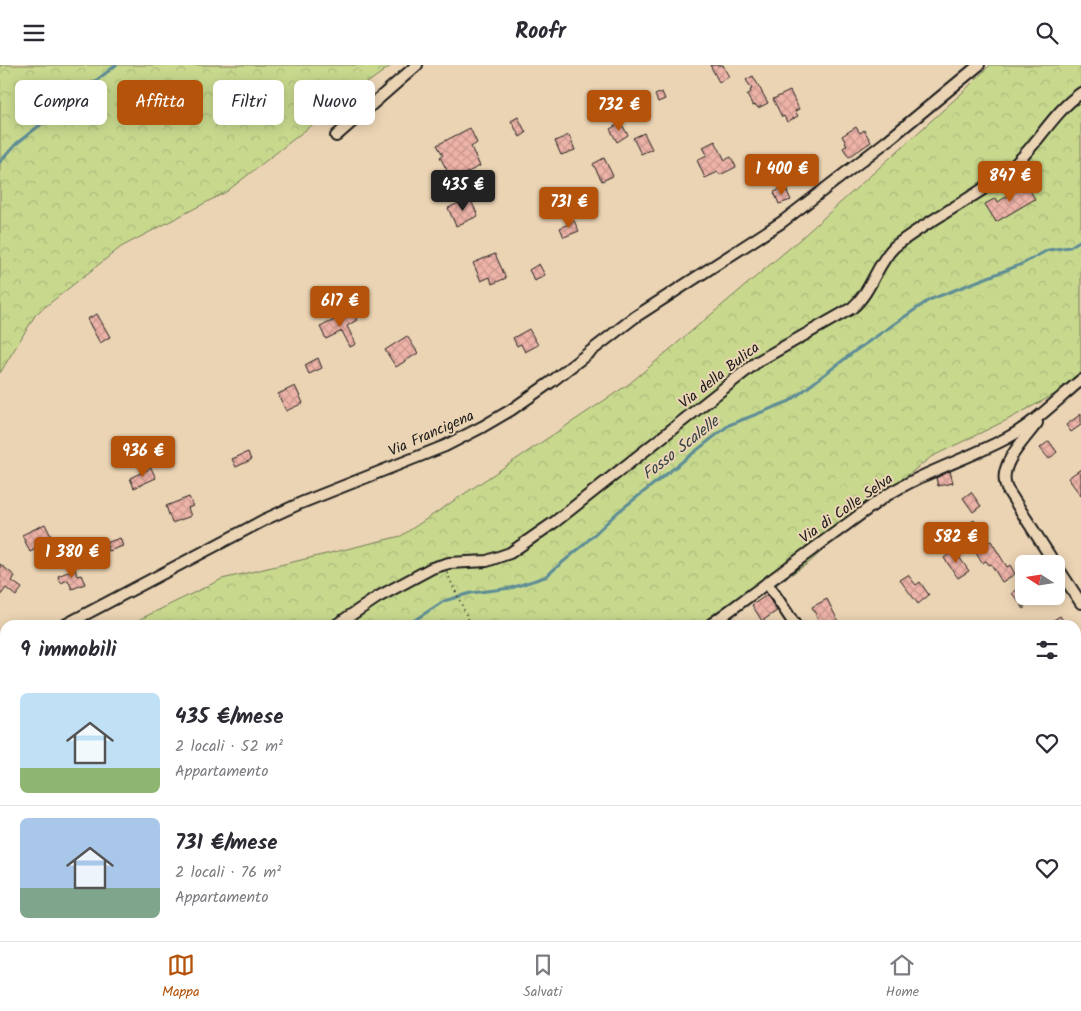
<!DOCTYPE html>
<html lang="it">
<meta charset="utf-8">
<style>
body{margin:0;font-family:Kalam,sans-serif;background:#f7f7f7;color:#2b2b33;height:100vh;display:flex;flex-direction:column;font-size:19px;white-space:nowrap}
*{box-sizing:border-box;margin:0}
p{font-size:16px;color:#7c7c81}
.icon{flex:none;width:28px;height:28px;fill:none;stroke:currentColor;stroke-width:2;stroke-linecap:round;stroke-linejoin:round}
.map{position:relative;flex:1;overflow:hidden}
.drawer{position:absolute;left:0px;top:555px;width:1081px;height:321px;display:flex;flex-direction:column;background:#fff;border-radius:15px 15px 0 0;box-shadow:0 2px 12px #0003}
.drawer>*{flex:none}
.hud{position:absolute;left:15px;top:15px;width:500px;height:45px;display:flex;gap:10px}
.needle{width:32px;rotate:282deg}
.tools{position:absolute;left:1015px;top:490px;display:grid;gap:10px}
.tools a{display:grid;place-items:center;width:50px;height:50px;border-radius:8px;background:#fff;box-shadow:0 2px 12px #0003;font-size:25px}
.price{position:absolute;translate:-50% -42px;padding:0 11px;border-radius:5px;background:#b45309;color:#fff;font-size:16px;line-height:32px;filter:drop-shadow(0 1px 2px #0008)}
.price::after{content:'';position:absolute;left:50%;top:30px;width:15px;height:11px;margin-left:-8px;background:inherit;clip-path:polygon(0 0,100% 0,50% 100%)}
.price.active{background:#222;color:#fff}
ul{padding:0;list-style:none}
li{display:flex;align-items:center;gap:15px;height:125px;padding:0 20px}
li+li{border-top:1px solid #e1e1e2}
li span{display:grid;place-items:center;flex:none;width:140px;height:100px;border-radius:8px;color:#555}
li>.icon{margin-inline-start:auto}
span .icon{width:60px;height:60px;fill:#fffc;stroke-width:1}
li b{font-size:21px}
h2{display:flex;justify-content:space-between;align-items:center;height:60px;padding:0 20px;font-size:21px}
.tag{padding:0 18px;border-radius:8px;background:#fff;box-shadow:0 2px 12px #0003;font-size:18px;line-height:45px}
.tag.active{background:#b45309;color:#fff}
header{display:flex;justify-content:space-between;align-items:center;height:65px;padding:0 20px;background:#fff;font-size:22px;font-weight:800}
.tab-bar{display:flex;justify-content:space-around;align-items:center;height:70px;border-top:1px solid #e1e1e2;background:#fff;font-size:14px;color:#7c7c81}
.tab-bar a{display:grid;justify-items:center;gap:2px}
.tab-bar .active{color:#b45309}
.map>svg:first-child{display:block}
.forest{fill:url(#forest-crowns);stroke:#727a55}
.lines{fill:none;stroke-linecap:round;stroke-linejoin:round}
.stream{stroke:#5e8d96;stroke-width:3}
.building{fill:url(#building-cross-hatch);stroke:#1c1c1c}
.minor-casing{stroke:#1c1c1c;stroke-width:14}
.major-casing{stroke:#1c1c1c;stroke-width:16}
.path{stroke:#1c1c1c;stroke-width:2;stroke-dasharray:1 4;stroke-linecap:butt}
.minor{stroke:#ebd4b4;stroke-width:10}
.major{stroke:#ebd4b4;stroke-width:12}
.labels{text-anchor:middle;stroke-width:4;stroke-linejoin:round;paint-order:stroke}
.street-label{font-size:15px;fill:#1c1c1c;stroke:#ebd4b4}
.water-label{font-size:16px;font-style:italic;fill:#324245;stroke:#ebd4b4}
</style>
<header><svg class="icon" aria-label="menu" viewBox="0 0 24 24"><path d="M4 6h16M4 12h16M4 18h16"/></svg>Roofr<svg class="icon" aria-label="search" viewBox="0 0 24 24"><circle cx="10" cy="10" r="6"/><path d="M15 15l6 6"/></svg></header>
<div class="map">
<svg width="1081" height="876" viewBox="0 0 1081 876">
<defs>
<pattern id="forest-crowns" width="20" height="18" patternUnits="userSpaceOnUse" patternTransform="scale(1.25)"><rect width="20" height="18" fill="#c8d98e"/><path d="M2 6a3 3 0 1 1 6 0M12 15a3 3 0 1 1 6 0" fill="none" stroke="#abba7a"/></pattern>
<pattern id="building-cross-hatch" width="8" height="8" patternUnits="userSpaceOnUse" patternTransform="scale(1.25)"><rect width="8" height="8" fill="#edb3a8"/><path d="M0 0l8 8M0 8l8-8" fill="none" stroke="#cb9990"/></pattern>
</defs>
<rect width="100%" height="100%" fill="#ebd4b4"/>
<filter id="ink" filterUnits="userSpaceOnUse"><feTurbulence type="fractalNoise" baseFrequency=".02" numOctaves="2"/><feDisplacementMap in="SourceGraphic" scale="10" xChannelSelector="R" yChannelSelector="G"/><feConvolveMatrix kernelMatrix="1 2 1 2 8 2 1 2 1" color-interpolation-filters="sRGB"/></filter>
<g filter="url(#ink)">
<g class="forest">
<polygon points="0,0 392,0 349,31 226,127 121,182 36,249 0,308"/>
<polygon points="990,0 1081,0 1081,315 1007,355 931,392 876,435 810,497 715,560 128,560 222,514 401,471 629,319 798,176 963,27"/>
<polygon points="5,620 5,871 225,871 220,876 0,876 0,623"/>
<polygon points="1081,621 1081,670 1076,673 1076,623"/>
<polygon points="675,871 780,871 776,876 668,876"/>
</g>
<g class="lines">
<g class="stream">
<polyline points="0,97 16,79 116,0"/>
<polyline points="407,560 444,536 471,528 511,523 545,512 581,482 618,447 729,360 790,336 855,286 929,235 1022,199 1048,185 1070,182 1081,175"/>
<polyline points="1076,813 1081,810"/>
<polyline points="20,876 25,871"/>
<polyline points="993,876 999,871"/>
</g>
</g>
<g class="building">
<polygon points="710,0 723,0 729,12 719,17"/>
<polygon points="753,11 768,38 758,43 756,40 753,41 747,30 751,27 750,25 752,24 746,15"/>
<polygon points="790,26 799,44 795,46 798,51 787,57 784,51 782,52 773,34"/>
<polygon points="662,27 665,34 658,37 655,30"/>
<polygon points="518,52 526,68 520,72 511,56"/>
<polygon points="621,58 628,70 617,77 610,64"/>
<polygon points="856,62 860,68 864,65 871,77 849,92 843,83 847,80 842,71"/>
<polygon points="470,63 477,78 471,82 480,101 452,115 440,92 443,90 437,80"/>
<polygon points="644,68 652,84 641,89 633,73"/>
<polygon points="569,70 575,85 561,90 555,76"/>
<polygon points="715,76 725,95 731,92 736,102 720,110 718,107 705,113 697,95 707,90 703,82"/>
<polygon points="604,93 613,111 602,116 593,99"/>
<polygon points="1025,117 1035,134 996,157 985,139 996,133 998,137 1018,124 1017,122"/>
<polygon points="785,122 791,135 779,139 774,127"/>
<polygon points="470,133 478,151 456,161 448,143"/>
<polygon points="574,156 579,166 564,172 560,163"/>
<polygon points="495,189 506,213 492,219 490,212 481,216 473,198"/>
<polygon points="539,199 545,210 535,216 529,205"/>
<polygon points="352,246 357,255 347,261 356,279 350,282 342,266 326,274 320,262"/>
<polygon points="97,249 110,272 100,278 87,254"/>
<polygon points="529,264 538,280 525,287 521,279 517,281 513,273"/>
<polygon points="407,271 418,288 396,302 385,285"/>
<polygon points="318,293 322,303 309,309 305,300"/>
<polygon points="295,321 303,338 286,346 278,329"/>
<polygon points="1081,349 1081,360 1071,367 1066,360"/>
<polygon points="1049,376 1057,387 1049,394 1040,383"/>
<polygon points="248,387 251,395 236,402 232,394"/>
<polygon points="151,403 156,413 134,423 130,413"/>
<polygon points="1081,404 1081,431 1068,413"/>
<polygon points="950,406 953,418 938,421 936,413"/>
<polygon points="971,427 981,441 973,447 963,433"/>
<polygon points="189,432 193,441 188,443 191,451 172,458 166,441"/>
<polygon points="974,455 989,477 991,476 1007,502 1010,500 1015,509 1002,517 991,499 989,500 986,496 982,498 970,478 962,468 966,465 964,462"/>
<polygon points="45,459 53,475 30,487 22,470"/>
<polygon points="120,473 123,481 109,486 106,478"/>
<polygon points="954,485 969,506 958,513 944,493"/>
<polygon points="0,499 15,511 12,516 22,523 16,531 6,523 0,531"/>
<polygon points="75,504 77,511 81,510 85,519 72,524 68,515 61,518 58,511"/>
<polygon points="908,510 916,520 920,517 929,530 918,539 900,515"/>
<polygon points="1024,520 1024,544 1012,528"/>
<polygon points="767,530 777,546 762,556 752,540"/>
<polygon points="827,534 840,560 821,560 812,542"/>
<polygon points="1060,551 1066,560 1046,560"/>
</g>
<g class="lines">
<g class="minor-casing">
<g id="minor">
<polyline points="336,71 417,0"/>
<path d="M1037 358C1024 375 996 402 1007 424L1055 499"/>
<polyline points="1056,500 1081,538"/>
<polyline points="767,518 795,560"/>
<polyline points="65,560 266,454 301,438 445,381 482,362 511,345 551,317 635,252 782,157 887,76 979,0"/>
<path d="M336 560 378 532 432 503 449 498 487 496 510 488 556 456 757 297 852 243C872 226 876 200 894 182 930 153 975 134 1011 103 1037 81 1052 48 1081 28"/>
<path d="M710 560 884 432C923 407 968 394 1009 372 1036 357 1057 335 1081 315"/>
<polyline points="0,595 5,592"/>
<polyline points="0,788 5,783"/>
</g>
</g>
<g class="major-casing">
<g id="major">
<polyline points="1076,683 1081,680"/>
<polyline points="858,876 864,871"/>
</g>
</g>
<g class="path">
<polyline points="447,508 471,560"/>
<polyline points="216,876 222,871"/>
</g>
<use href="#minor" class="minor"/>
<use href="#major" class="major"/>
</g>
</g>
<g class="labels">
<g class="street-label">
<text transform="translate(719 310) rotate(-38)" y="5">Via della Bulica</text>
<text transform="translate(431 368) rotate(-24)" y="5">Via Francigena</text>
<text transform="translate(846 443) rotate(-35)" y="5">Via di Colle Selva</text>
</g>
<g class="water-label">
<text transform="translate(680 382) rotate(-38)" y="6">Fosso Scalelle</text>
</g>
</g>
</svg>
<div class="tools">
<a><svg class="needle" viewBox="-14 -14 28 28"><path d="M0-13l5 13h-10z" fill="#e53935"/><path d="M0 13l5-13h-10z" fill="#7c7c81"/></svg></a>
</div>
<b class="price" style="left:619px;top:67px">732 €</b>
<b class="price" style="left:782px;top:131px">1 400 €</b>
<b class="price" style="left:1010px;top:138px">847 €</b>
<b class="price active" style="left:463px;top:147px">435 €</b>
<b class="price" style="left:569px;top:164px">731 €</b>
<b class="price" style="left:340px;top:263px">617 €</b>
<b class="price" style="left:143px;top:413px">936 €</b>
<b class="price" style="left:956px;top:499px">582 €</b>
<b class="price" style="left:72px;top:514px">1 380 €</b>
<div class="hud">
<a class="tag">Compra</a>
<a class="tag active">Affitta</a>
<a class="tag">Filtri</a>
<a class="tag">Nuovo</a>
</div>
<section class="drawer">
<h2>9 immobili<svg class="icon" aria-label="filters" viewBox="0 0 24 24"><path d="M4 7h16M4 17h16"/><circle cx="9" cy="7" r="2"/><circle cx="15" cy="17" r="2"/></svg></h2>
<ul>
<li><span style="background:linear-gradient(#bfe0f5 75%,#8fb573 0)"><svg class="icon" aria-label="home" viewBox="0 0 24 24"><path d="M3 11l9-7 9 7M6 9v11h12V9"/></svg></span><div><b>435 €/mese</b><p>2 locali · 52 m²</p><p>Appartamento</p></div><svg class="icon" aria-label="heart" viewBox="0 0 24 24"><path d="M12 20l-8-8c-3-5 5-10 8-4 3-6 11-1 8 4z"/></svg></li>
<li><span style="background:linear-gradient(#a9c7e8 70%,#7fa58c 0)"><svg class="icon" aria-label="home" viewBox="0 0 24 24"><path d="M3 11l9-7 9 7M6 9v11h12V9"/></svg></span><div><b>731 €/mese</b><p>2 locali · 76 m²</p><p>Appartamento</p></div><svg class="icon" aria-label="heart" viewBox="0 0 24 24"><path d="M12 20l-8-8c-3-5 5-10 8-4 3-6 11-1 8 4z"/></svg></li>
</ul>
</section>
</div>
<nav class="tab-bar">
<a class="active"><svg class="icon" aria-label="map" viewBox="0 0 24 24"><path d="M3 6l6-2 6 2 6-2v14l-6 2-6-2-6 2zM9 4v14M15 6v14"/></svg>Mappa</a>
<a><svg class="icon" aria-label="saved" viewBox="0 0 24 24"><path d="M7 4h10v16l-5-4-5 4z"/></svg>Salvati</a>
<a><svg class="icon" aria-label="home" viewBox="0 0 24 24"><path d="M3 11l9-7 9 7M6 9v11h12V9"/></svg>Home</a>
</nav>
